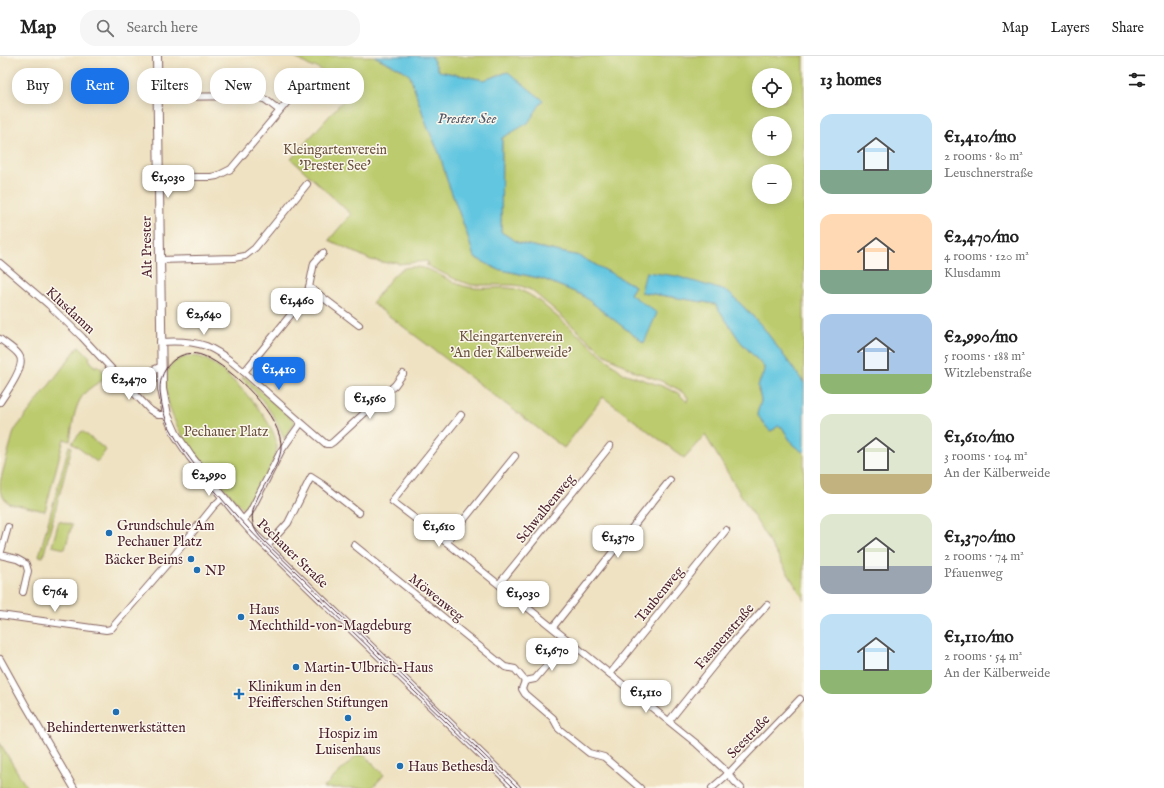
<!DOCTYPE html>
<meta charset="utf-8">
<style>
body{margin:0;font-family:"IM FELL English",serif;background:#f6f6f6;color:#222;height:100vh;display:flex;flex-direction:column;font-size:15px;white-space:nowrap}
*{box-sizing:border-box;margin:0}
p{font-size:13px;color:#767676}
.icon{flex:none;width:22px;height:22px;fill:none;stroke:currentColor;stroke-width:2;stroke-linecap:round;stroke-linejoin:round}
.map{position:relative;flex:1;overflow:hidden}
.panel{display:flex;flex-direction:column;background:#fff;width:360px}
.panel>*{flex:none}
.top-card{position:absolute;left:12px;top:12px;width:380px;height:36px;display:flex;gap:8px}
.fabs{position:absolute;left:752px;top:12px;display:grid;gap:8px}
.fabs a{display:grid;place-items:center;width:40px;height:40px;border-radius:50%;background:#fff;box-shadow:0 2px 10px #0003;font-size:20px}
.price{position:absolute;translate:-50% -34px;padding:0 9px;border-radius:8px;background:#fff;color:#222;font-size:13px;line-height:26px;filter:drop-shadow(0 1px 2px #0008)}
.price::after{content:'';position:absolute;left:50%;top:24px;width:12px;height:9px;margin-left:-6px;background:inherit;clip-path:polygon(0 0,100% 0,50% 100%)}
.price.current{background:#1a73e8;color:#fff}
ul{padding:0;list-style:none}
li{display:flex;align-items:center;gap:12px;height:100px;padding:0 16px}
li span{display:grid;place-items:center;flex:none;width:112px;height:80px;border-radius:12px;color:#555}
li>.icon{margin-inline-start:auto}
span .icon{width:48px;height:48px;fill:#fffc;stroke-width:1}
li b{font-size:17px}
h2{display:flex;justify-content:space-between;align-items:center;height:48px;padding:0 16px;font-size:17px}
.tag{padding:0 14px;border-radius:16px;background:#fff;box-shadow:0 2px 10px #0003;font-size:14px;line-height:36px}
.tag.current{background:#1a73e8;color:#fff}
header{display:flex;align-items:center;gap:24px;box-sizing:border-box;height:56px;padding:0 20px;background:#fff;border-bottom:1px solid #e0e0e0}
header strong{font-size:19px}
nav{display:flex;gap:22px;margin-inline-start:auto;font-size:14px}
.search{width:280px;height:36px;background:#f6f6f6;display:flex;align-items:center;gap:10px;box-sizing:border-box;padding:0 14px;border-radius:16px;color:#767676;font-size:15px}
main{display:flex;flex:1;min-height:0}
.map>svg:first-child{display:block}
.green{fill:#bccb6d;stroke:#83754c;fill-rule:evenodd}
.water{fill:#62c6e0;stroke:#567286}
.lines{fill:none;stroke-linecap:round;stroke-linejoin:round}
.minor-casing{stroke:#846360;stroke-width:8}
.major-casing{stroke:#846360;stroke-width:10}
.minor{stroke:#fff;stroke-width:6}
.major{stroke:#fff;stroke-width:8}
.tram{stroke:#4a1f2b;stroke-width:1}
.poi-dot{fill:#1f6fb2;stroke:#fbf7ec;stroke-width:1.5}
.labels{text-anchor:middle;stroke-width:3;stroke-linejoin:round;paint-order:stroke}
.park-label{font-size:14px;fill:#6c533f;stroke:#fbf7ec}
.street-label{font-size:14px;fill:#4a1f2b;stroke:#fbf7ec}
.poi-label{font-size:14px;fill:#4a1f2b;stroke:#fbf7ec;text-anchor:start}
.water-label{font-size:15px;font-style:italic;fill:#52596a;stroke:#fbf7ec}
</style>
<header>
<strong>Map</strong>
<div class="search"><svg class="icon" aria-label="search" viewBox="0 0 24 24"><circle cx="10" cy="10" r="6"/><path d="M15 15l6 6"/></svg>Search here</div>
<nav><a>Map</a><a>Layers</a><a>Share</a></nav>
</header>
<main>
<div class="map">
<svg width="804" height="732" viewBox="0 0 804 732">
<rect width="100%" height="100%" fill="#fbf7ec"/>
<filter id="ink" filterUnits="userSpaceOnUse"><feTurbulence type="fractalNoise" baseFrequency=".025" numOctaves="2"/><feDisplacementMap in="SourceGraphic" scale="8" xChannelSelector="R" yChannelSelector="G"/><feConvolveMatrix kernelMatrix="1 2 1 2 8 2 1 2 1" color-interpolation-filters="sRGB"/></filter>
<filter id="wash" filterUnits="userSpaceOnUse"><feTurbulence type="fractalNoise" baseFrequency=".012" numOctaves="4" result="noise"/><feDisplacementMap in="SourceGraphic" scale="16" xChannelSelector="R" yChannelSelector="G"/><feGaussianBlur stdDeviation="0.9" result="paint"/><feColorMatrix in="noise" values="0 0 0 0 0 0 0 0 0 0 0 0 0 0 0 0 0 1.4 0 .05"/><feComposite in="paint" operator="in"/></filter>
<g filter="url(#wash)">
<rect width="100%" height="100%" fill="#efe2c2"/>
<g class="green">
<path d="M292 0H374L406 16 410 20 427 70 440 99 447 124 467 178 474 201 497 213 543 223 582 239 644 287 630 238 635 230 579 200 519 187 501 176 502 81 528 67 508 16 484 24 439 15 431 0H804V327L762 270 729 236H641L715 248 740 285 764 311C765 319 758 324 758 333 758 337 762 341 761 345 760 350 758 353 757 358L770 375 773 374 778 370 782 371 793 389 804 397V544L705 379 684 402 603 341 564 392 372 247C380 238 394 214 405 212 430 206 446 227 468 231 485 235 505 228 522 235 531 239 540 245 547 252L623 317 662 330 678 337 687 346 688 341 678 333 664 326 636 316 604 298 549 249 531 234 521 230 513 229H472L457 224 426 209 428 208 427 205 398 208 397 206 387 207 371 204 329 184 351 158 291 103 347 40C339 27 328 19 315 10L313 12ZM759 19H785V45H759ZM759 67H785V93H759ZM759 115H785V141H759Z"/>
<path d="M79 290 90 301 89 303 95 311 98 309 108 321C102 325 95 328 89 333 74 345 73 367 70 385L64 383 45 455 8 447 0 436V426L14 375Z"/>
<path d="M185 301C191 300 198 300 203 302 226 312 276 365 277 390 277 404 257 435 250 449L245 455C215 421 169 380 166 331 165 315 169 307 185 301Z"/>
<path d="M245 321 295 366 284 383C276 359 260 340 242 322Z"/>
<polygon points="82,375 106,394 97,406 72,387"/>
<polygon points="69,390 72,391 43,501 39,500"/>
<polygon points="59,465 72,469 65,493 52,490"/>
<polygon points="0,687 27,732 0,732"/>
<polygon points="357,699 364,699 384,719 372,732 323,732"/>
</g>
<g class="water">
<polygon points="374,0 431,0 439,15 484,24 508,16 543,44 528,67 502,82 501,176 519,187 579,200 635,230 630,238 657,257 644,287 582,239 543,223 497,213 474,201 467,178 447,124 440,99 427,70 410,20 403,14"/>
<polygon points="646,216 676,220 729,236 762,270 804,327 804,397 793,389 782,371 778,370 773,374 770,375 764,368 757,358 761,345 758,330 764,315 764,311 740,285 715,248 641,236"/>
</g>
</g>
<g filter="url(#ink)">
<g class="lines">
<g class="minor-casing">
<g id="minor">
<polyline points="157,41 255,40 266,44 279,54"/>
<polyline points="158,121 211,121 217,120 231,113 308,21"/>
<polyline points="159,204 234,202 245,200 255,192 307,128"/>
<polyline points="0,207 49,249 82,281 150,354 158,359 167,359"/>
<polyline points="309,231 359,269"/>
<path d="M0 283C6 288 15 293 19 299 27 309 6 337 0 346"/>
<path d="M160 286C175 285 192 285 206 290 227 299 245 317 262 332 283 351 305 370 326 388H330L333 386 395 329 403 318"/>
<polyline points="244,316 306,240 308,236 314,207 323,197"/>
<path d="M121 323C128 318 135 321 143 319 150 317 154 312 161 311"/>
<polyline points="461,359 392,445 446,486 697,688 725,714 735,726 741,732"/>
<polyline points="242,465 250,456 281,395 301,367"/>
<polyline points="446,486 515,400"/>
<polyline points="354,489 505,611 515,613 525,625 522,633 525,638 553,662 559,673 589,697 604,701 640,732"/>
<polyline points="267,490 288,467 311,421 322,428 359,457"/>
<polyline points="0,499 17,503 26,508 28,515 23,536"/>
<polyline points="0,499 8,471"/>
<polyline points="499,528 610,390"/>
<polyline points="0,559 106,574 111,573 168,507 213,451 223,441"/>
<polyline points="553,571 670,424"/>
<polyline points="0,603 25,648 74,732"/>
<polyline points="610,618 726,474"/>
<polyline points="525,625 535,623 568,584"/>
<polyline points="669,665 727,593 767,549"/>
<polyline points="712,732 728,718 800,643"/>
</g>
</g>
<g class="major-casing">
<polyline id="major" points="157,0 162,333 167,359 176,379 190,400 240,462 256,480 516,732"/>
</g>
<use href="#minor" class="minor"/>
<use href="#major" class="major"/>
<path class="tram" d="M514 732C448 668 382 604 316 540 274 499 232 459 197 412 188 400 178 387 171 374 164 362 161 347 160 334 159 311 181 290 204 300 231 311 284 361 281 393 278 423 233 453 262 483L518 732"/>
</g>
</g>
<g class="poi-dot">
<circle cx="109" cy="477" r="4"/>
<circle cx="191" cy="503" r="4"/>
<circle cx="197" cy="514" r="4"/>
<circle cx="241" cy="561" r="4"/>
<circle cx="296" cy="611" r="4"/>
<path d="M237 632h4v4h4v4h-4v4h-4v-4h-4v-4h4z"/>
<circle cx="116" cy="656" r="4"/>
<circle cx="348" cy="662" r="4"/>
<circle cx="400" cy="710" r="4"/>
</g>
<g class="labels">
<g class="park-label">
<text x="335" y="98">Kleingartenverein<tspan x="335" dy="16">'Prester See'</tspan></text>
<text x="511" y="285">Kleingartenverein<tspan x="511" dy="16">'An der Kälberweide'</tspan></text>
<text x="226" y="380">Pechauer Platz</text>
</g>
<g class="street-label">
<text transform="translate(146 191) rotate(-91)" y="5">Alt Prester</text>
<text transform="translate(71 254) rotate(43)" y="5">Klusdamm</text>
<text transform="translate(545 452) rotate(-51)" y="5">Schwalbenweg</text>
<text transform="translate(293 497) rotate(44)" y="5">Pechauer Straße</text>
<text transform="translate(659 538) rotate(-51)" y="5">Taubenweg</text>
<text transform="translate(437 541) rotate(39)" y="5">Möwenweg</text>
<text transform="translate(724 580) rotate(-49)" y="5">Fasanenstraße</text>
<text transform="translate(748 680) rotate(-46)" y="5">Seestraße</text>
</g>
<g class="poi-label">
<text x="117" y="474">Grundschule Am<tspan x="117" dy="16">Pechauer Platz</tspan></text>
<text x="183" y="508" text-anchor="end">Bäcker Beims</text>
<text x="205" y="519">NP</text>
<text x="249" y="558">Haus<tspan x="249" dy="16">Mechthild-von-Magdeburg</tspan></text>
<text x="304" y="616">Martin-Ulbrich-Haus</text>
<text x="248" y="635">Klinikum in den<tspan x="248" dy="16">Pfeifferschen Stiftungen</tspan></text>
<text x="116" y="676" text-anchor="middle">Behindertenwerkstätten</text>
<text x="348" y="682" text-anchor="middle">Hospiz im<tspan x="348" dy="16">Luisenhaus</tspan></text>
<text x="408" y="715">Haus Bethesda</text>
</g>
<g class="water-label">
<text x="467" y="67">Prester See</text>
</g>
</g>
</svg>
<div class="fabs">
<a><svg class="icon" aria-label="locate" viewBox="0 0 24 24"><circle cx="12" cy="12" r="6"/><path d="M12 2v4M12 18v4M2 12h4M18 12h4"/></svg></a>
<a>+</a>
<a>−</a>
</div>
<b class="price" style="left:168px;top:143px">€1,030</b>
<b class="price" style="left:297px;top:266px">€1,460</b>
<b class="price" style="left:204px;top:280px">€2,640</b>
<b class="price current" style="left:279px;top:335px">€1,410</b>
<b class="price" style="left:129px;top:345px">€2,470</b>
<b class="price" style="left:370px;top:364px">€1,560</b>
<b class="price" style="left:209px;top:441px">€2,990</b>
<b class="price" style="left:439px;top:492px">€1,610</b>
<b class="price" style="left:618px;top:503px">€1,370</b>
<b class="price" style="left:55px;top:557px">€764</b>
<b class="price" style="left:523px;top:559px">€1,030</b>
<b class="price" style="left:552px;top:616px">€1,670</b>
<b class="price" style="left:646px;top:658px">€1,110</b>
<div class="top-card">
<a class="tag">Buy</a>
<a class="tag current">Rent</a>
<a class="tag">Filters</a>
<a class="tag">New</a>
<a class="tag">Apartment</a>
</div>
</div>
<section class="panel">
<h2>13 homes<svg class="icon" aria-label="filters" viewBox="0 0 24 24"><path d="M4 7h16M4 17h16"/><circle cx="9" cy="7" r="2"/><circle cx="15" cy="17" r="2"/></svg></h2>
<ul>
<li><span style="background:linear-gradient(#bfe0f5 70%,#7fa58c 0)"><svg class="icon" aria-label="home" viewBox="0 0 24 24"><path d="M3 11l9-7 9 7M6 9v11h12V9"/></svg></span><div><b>€1,410/mo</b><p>2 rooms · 80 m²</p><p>Leuschnerstraße</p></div></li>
<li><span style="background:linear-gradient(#ffd9b3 70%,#7fa58c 0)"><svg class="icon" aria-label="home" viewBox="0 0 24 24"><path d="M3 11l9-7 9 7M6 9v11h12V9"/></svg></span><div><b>€2,470/mo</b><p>4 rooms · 120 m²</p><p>Klusdamm</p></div></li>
<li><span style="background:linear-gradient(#a9c7e8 75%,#8fb573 0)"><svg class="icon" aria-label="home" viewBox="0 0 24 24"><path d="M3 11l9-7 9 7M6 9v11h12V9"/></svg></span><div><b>€2,990/mo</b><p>5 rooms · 188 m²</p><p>Witzlebenstraße</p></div></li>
<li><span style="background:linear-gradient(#dfe7d0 75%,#c2b280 0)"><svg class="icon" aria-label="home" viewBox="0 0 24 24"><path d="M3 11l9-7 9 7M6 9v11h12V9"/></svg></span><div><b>€1,610/mo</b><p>3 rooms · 104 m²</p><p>An der Kälberweide</p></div></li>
<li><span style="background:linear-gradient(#dfe7d0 65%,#9aa5b1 0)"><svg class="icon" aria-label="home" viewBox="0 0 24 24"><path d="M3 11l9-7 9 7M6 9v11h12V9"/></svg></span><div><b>€1,370/mo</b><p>2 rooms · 74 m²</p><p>Pfauenweg</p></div></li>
<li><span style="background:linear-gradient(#bfe0f5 70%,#8fb573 0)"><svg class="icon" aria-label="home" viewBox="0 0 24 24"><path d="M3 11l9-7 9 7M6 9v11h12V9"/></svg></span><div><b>€1,110/mo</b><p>2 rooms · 54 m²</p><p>An der Kälberweide</p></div></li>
</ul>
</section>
</main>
